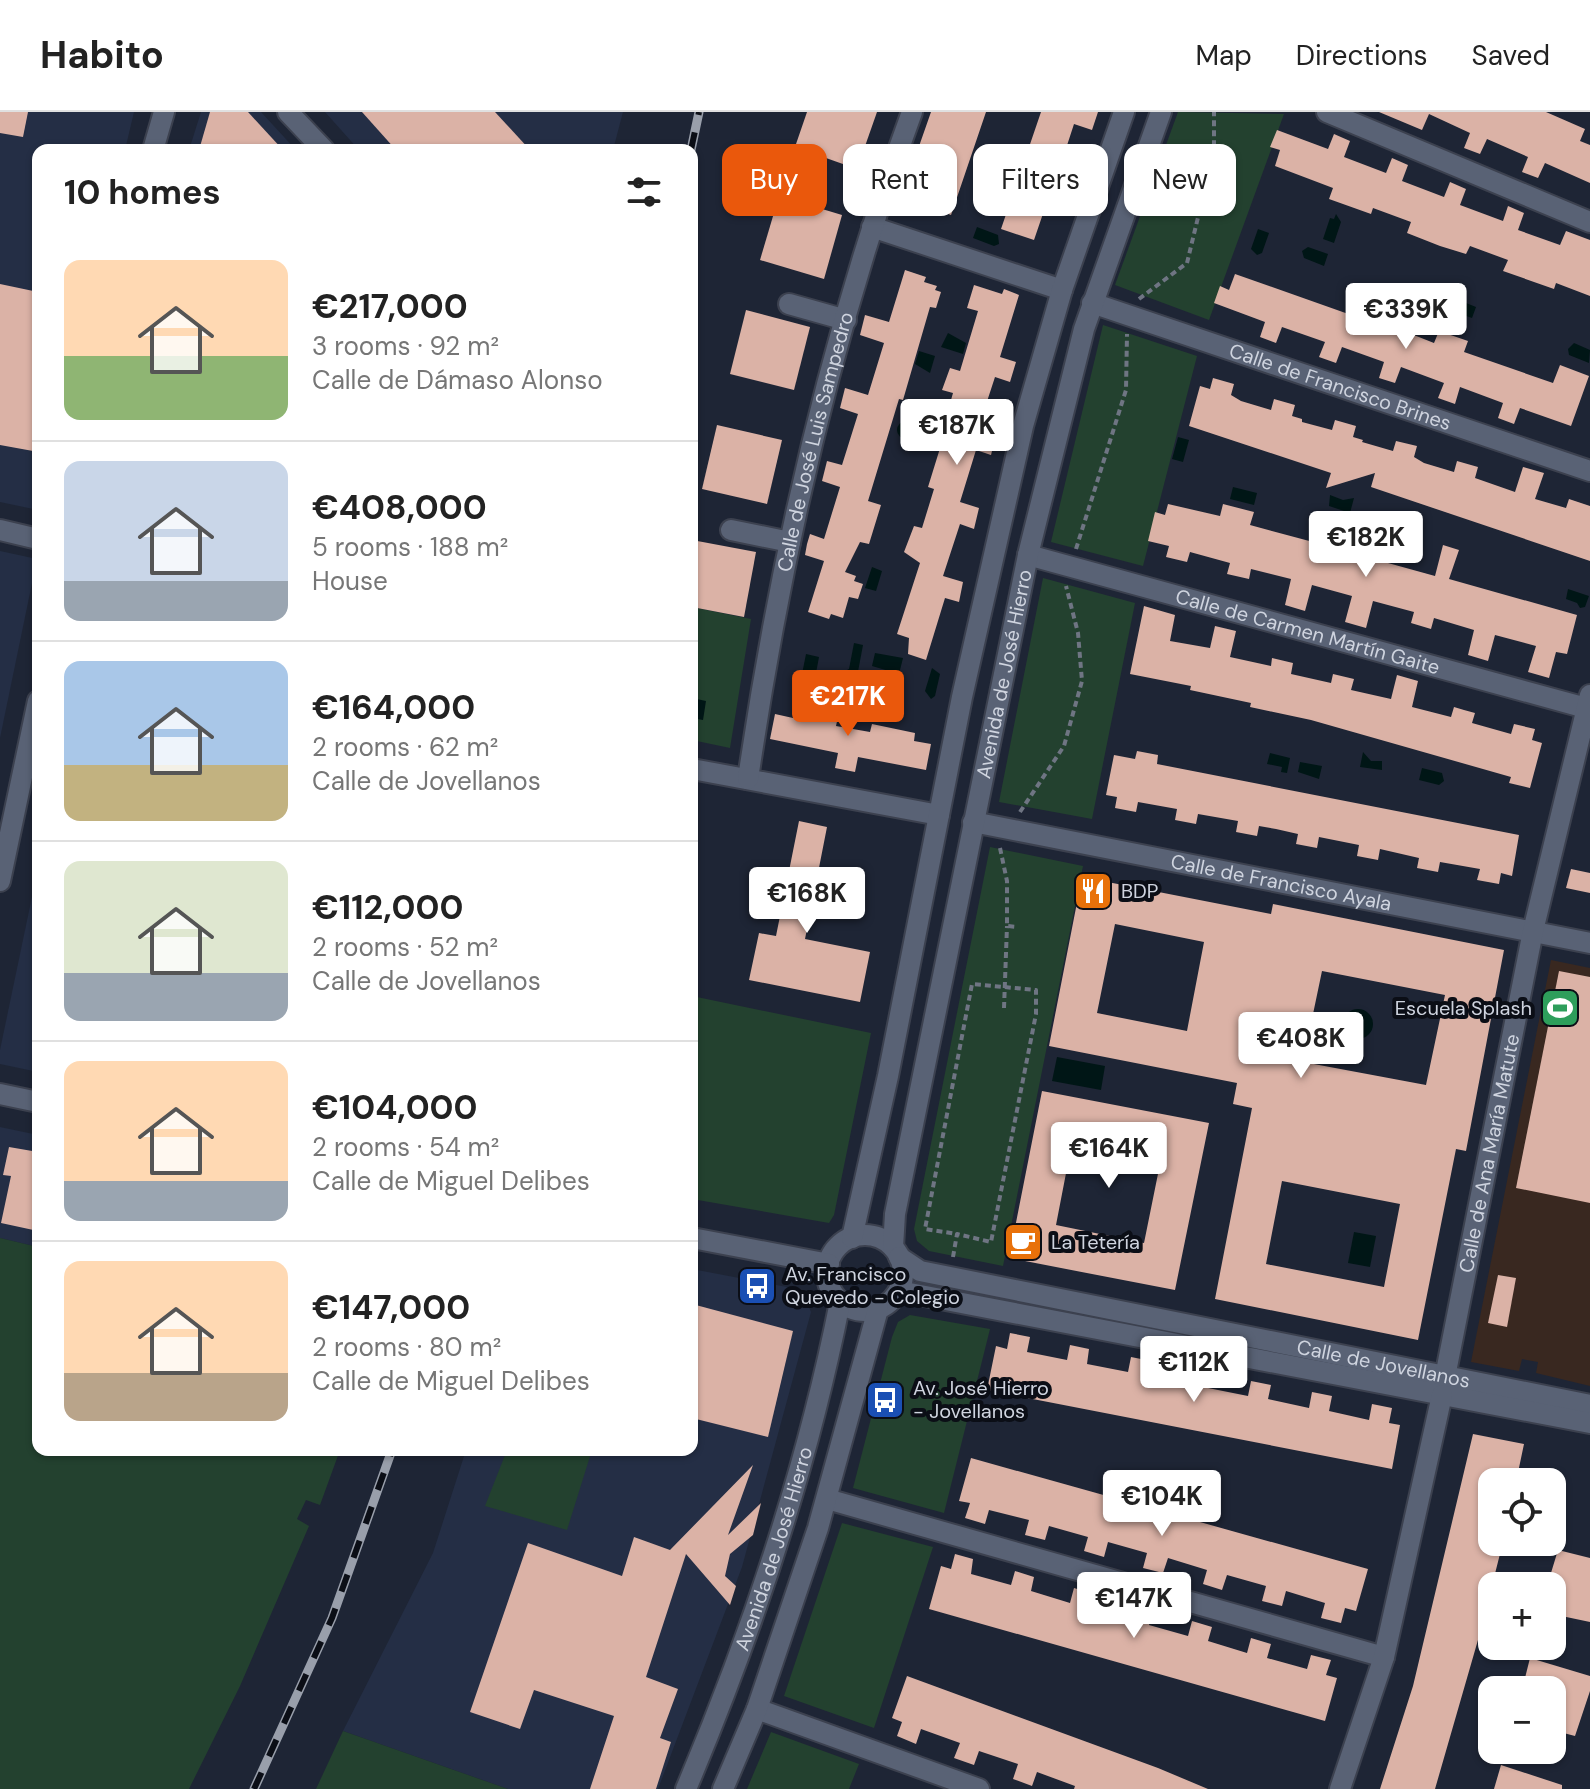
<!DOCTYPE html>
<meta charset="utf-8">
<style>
body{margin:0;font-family:"DM Sans",sans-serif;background:#f2f2f2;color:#222;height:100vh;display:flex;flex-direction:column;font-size:30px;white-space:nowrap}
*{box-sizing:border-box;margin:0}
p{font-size:26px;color:#767676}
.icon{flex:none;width:44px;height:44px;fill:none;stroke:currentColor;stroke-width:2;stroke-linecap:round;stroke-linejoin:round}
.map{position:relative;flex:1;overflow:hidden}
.drawer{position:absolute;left:32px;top:32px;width:666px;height:1312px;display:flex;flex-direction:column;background:#fff;border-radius:16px;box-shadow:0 2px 6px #0004}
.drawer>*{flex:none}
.top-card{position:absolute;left:722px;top:32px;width:748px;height:72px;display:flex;gap:16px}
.tools{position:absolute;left:1478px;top:1356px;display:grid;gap:16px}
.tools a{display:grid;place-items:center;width:88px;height:88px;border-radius:16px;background:#fff;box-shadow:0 2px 6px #0004;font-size:40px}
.price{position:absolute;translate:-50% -68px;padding:0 18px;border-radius:8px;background:#fff;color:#222;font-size:26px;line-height:52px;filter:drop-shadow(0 2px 4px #0008)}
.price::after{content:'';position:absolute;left:50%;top:48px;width:24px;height:18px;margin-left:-12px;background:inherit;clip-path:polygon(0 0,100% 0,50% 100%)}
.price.on{background:#ea580c;color:#fff}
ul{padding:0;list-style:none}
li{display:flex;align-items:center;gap:24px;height:200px;padding:0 32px}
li+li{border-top:2px solid #e0e0e0}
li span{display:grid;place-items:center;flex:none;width:224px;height:160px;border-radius:16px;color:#555}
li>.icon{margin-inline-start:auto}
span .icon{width:96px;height:96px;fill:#fffc;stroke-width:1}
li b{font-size:34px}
h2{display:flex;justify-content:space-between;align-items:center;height:96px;padding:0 32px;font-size:34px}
.chip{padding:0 28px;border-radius:16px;background:#fff;box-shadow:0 2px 6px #0004;font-size:28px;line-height:72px}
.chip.on{background:#ea580c;color:#fff}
header{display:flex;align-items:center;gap:48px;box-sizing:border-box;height:112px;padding:0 40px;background:#fff;border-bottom:2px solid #e0e0e0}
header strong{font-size:38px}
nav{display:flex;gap:44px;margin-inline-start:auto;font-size:28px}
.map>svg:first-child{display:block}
.commercial{fill:#392820}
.built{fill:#242e45}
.green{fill:#23412f}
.water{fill:#001616}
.building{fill:#dbb2a6;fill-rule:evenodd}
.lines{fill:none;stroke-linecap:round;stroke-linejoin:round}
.minor-casing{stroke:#3c414f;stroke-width:24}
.path{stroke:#6f7583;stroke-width:4;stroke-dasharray:6 4;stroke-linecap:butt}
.minor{stroke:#596275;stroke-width:20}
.rail-casing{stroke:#999fab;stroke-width:9}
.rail{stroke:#0b0e16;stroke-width:6;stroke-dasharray:18;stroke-linecap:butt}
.labels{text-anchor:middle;stroke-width:8;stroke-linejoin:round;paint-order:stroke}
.street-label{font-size:20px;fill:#cfd4df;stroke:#0b0e16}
.poi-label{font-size:20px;fill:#cfd4df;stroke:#0b0e16;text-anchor:start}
</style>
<header>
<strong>Habito</strong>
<nav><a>Map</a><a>Directions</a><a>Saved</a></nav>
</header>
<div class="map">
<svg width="1590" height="1677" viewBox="0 0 1590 1677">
<rect width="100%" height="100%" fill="#1e2535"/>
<polygon class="commercial" points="1551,848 1590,856 1590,1274 1536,1261 1538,1250 1522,1247 1519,1259 1471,1250"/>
<g class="built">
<polygon points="0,0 134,0 125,38 38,38 38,398 0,390"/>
<polygon points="201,0 261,0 296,38 189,38"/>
<polygon points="325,0 623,0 613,38 359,38"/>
<polygon points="0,439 37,447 0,626"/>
<polygon points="38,756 38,960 0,952 0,938"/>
<polygon points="0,1015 38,1023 38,1135 0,1126"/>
<polygon points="692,1157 792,1176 803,1182 811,1200 742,1455 658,1677 508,1677 343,1619 433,1441 466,1338 692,1338"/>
</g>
<g class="green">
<polygon points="1178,0 1284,2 1209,208 1115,173"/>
<polygon points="1103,213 1197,244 1143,454 1051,430"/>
<polygon points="1043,466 1135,491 1092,707 999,690"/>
<polygon points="692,495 751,507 730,636 692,628"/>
<polygon points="990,735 1083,754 1003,1154 929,1139 917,1129 914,1117"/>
<polygon points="692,884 871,921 834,1103 829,1111 692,1087"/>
<polygon points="0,1126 38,1135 38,1338 340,1338 320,1393 306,1388 297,1407 309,1414 240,1574 189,1677 0,1677"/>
<polygon points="910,1203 990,1217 944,1401 853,1376 892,1225 898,1210"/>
<polygon points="507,1338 592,1338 567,1418 485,1394"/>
<polygon points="842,1411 933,1435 874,1616 784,1584"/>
<polygon points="343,1619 508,1677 316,1677"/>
<polygon points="771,1620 859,1652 849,1677 747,1677"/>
</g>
<g class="water">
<polygon points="1002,41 1022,48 1018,59 999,52"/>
<polygon points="1336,102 1341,110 1334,131 1323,127 1330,106 1334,107"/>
<polygon points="977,115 998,123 999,132 994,134 973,126"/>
<polygon points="1258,117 1269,121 1262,141 1257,143 1251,137"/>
<polygon points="1308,135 1328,142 1324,154 1304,146 1302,139"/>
<polygon points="1456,187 1476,195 1472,206 1452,199 1450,193"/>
<polygon points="948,221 966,231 963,242 941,235"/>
<polygon points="1574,231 1590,238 1589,251 1569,243 1568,237"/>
<polygon points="919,239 935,244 930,261 915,252"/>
<circle cx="906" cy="318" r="9"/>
<polygon points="1178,325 1189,328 1183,350 1172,347"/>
<polygon points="1233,375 1257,381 1254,393 1230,387"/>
<polygon points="1330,383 1343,388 1354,386 1350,401 1329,394"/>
<polygon points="1339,406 1350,409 1341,432 1333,430"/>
<polygon points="872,455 882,459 876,479 865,476"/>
<polygon points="1568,477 1589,484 1585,495 1580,496 1577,491 1566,487"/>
<polygon points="854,531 863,533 857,565 843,560 849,557"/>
<polygon points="875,541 903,546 899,562 872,554"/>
<polygon points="806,542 819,545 814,572 795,568 802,562"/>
<polygon points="932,556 940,562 935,584 931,587 925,579"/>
<polygon points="692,586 706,589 703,608 692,606"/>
<polygon points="1363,640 1371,649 1382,649 1382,658 1360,655"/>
<polygon points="1270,641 1290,646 1287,661 1281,660 1282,655 1267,652"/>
<polygon points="1300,650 1322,654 1319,667 1298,660"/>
<polygon points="1422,656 1442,661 1444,669 1439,673 1419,668"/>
<circle cx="1358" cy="912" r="15"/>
<polygon points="1057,945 1105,954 1101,978 1052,969"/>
<polygon points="1354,1120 1376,1124 1370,1155 1348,1151"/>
</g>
<g class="building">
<polygon points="0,0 28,0 23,25 0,21"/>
<polygon points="210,0 248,0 283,38 199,38"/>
<polygon points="362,0 495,0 530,38 396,38"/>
<polygon points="807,0 877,0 857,57 795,35"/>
<polygon points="931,0 986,0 951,103 938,98 937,103 916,97 933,45 917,40"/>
<polygon points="1041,0 1098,0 1092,18 1074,12 1057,64 1073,69 1066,89 1049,84 1034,128 1001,117"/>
<polygon points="1379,0 1546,0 1585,17 1580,29 1590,33 1590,71 1545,51 1538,66 1522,60 1528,45 1487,27 1480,42 1464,36 1470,21 1429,2 1422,18"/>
<polygon points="1277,18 1328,37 1334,22 1350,29 1344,45 1386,61 1392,46 1408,53 1402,69 1444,85 1450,70 1466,77 1460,93 1503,109 1508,94 1524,101 1518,118 1560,133 1566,119 1590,128 1590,184 1556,171 1554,177 1503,159 1508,148 1470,134 1466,142 1440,134 1407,121 1411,110 1373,96 1371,102 1329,87 1333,76 1275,54 1280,38 1270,35"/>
<polygon points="779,84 842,103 824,167 760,148"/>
<polygon points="905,158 926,165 924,170 937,174 935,178 941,180 936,196 930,195 903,288 899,287 868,389 881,393 869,432 860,430 845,460 856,464 854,469 863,472 858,487 849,485 843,506 831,502 829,507 808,500 824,449 805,443 807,432 810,422 824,427 840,375 822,369 827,349 842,353 858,302 840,296 845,276 868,283 884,231 860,223 865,203 889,210"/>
<polygon points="1235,162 1354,204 1358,191 1400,206 1396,216 1434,231 1439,219 1468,229 1464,240 1553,271 1560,253 1589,264 1571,314 1520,296 1514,312 1498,306 1503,291 1460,275 1455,292 1438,286 1444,271 1401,255 1395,271 1379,266 1384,250 1342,235 1336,251 1319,245 1325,230 1282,215 1276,231 1260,225 1265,210 1214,191 1220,174 1229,178"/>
<polygon points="0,172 38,180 38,314 33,339 0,333"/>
<polygon points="974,173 1002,182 1004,177 1019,183 1000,245 1016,250 1010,270 995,265 978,317 996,323 991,343 976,338 960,390 979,396 974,417 960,412 943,464 963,470 959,490 945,486 926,548 908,542 909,526 897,522 920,451 904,440 914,414 922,416 934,377 928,375 941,333 948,335 959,306 947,302 953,281 942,278 950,256 960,259 978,199 967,196"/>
<polygon points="746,198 810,215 794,278 730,262"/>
<polygon points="1213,266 1234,272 1231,283 1241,289 1271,298 1274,287 1295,293 1292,304 1302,307 1302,310 1332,318 1335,308 1356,314 1353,325 1363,328 1362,330 1393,339 1396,329 1417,334 1414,345 1424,351 1454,360 1457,349 1478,355 1475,366 1515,380 1523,355 1544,361 1535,387 1566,396 1569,387 1590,394 1590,449 1371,375 1375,361 1326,376 1331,361 1189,314 1200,274 1210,277"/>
<polygon points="717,313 782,328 767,392 702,377"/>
<polygon points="1168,392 1220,404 1223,392 1254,400 1250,413 1343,438 1351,405 1396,418 1388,451 1435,464 1443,433 1459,438 1449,467 1577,503 1567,542 1556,540 1549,566 1528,560 1536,534 1495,523 1488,549 1468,543 1474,518 1434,506 1431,517 1411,511 1414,500 1373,489 1366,516 1345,510 1352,484 1312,473 1305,499 1285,493 1291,467 1251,457 1249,467 1227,462 1230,451 1190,440 1187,450 1166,445 1169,434 1148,429 1155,400 1165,403"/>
<polygon points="692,428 756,440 744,505 692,495"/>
<polygon points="1144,494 1175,503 1170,529 1210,536 1215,514 1236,519 1230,545 1271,554 1272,546 1293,551 1291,562 1331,571 1333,562 1354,567 1351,578 1391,587 1397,563 1418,569 1412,595 1451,605 1454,595 1464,598 1475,601 1472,611 1511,622 1514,612 1535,617 1532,628 1542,631 1530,676 1509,671 1511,665 1311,608 1250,595 1251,591 1190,578 1191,574 1130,562"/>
<polygon points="798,581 820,585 816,601 838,605 836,614 870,620 872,612 915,621 914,629 931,632 926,658 858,645 855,660 835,656 838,641 770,627 775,602 793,606"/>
<polygon points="1137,639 1158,643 1157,652 1519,723 1512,764 1501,761 1499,772 1477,768 1480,757 1440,750 1438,760 1417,756 1419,746 1380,737 1378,748 1357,744 1359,733 1319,725 1317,736 1296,732 1298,722 1276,717 1259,714 1257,724 1236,720 1238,709 1198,702 1196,712 1175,708 1177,697 1138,690 1136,700 1115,696 1117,685 1106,683 1114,643 1135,647"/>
<polygon points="799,709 827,715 805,827 870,840 860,890 749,868 759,821 776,824"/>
<polygon points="1571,757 1590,761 1590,781 1566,776"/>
<path d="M1082 765 1271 802 1273 792 1504 838 1466 1039 1456 1037 1418 1228 1215 1187 1252 996 1233 992 1237 971 1049 934ZM1115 812 1204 830 1187 919 1097 901ZM1322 859 1445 883 1426 973 1303 950ZM1282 1069 1400 1092 1384 1175 1266 1152Z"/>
<polygon points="1559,859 1590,865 1590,1091 1516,1076"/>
<path d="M1042 979 1209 1011 1175 1178 1009 1146ZM1073 1025 1162 1042 1144 1131 1056 1113Z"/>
<polygon points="9,1035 38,1040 38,1119 1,1111 11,1064 3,1063"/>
<polygon points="1498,1163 1516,1166 1507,1215 1488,1211"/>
<polygon points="692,1192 793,1219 768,1325 692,1306"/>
<polygon points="1010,1221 1030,1225 1027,1240 1067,1248 1070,1233 1089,1237 1087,1252 1128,1260 1131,1245 1151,1249 1148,1264 1188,1271 1191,1257 1211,1261 1208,1276 1248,1284 1251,1269 1271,1273 1268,1287 1309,1296 1312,1280 1332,1284 1329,1299 1369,1308 1372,1292 1392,1296 1389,1311 1400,1313 1392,1357 987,1278 996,1234 1007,1237"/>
<polygon points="1473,1322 1524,1332 1516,1370 1492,1370 1492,1430 1503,1430 1480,1521 1435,1677 1380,1677 1413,1574"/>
<polygon points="971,1346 1368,1457 1356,1499 1345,1496 1341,1511 1321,1506 1325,1491 1286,1479 1282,1494 1262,1489 1266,1474 1227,1463 1222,1478 1203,1472 1207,1458 1168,1446 1163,1461 1143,1456 1147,1441 1108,1430 1104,1445 1084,1439 1088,1425 1049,1414 1045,1428 1025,1423 1029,1408 989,1398 985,1412 965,1406 970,1391 959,1389"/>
<polygon points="753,1353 728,1423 761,1391 753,1423 730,1442 725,1464 736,1474 730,1493 686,1442 646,1565 678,1577 660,1626 671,1630 656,1677 590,1677 614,1604 534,1578 520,1617 470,1600 528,1431 622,1464 634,1425 670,1438"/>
<polygon points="1558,1438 1590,1446 1590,1510 1552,1502 1552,1474 1547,1474"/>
<polygon points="955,1442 973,1447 971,1462 1011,1473 1015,1459 1034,1465 1031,1479 1070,1491 1074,1476 1094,1482 1090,1496 1129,1508 1133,1493 1153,1498 1149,1513 1188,1524 1192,1509 1212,1515 1208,1529 1247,1541 1251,1526 1271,1532 1267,1546 1307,1557 1311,1543 1331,1548 1326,1563 1337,1566 1325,1609 929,1497 941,1454 951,1457"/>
<polygon points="1530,1546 1590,1564 1590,1579 1575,1624 1552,1618 1552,1578 1522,1578"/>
<polygon points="907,1564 1158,1656 1208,1677 1074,1677 1075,1674 1037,1660 1032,1674 1013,1667 1018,1652 979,1639 974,1653 954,1646 960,1631 921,1617 916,1632 897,1624 902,1610 892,1606"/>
<polygon points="1501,1653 1562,1673 1562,1677 1494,1677"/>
</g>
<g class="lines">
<g class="minor-casing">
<g id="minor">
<polyline points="288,0 324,38"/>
<polyline points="1327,0 1590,110"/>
<polyline points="153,38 164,0"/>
<polyline points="872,115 1062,178"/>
<path id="s1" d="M1092 191 1590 359"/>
<polyline points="789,192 846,208"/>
<polyline points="0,418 38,427"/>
<polyline points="731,418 790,430"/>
<path id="s2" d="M1028 443 1586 596"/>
<polyline points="692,657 939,703"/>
<path id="s3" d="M748 667C781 440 833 215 912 0"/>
<path id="s4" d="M973 710 1590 831"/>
<polyline points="0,769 38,589"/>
<polyline points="0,982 38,990"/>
<circle cx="865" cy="1161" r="38"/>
<polyline points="692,1126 829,1152"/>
<polyline points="852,1126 888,964 962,585 1023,314 1062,178 1124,0"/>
<path id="s5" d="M893 1135 895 1102 1028 443 1084 217 1161 0"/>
<path id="s6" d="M899 1145 920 1159 1590 1293"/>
<polyline points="899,1179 1590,1311"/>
<path id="s7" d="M1445 1265 1533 819 1590 583"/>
<polyline points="827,1387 1384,1545"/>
<polyline points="757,1597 979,1677"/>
<path id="s8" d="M686 1677C752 1521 807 1356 840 1190"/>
<polyline points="723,1677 757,1597 818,1416 878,1197"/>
<polyline points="1340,1677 1384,1545 1442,1283"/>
</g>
</g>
<g class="path">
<polyline points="1139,187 1187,151 1214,39 1214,0"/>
<polyline points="1076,437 1126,278 1127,222"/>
<polyline points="1020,700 1064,634 1082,569 1078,521 1066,474"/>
<polyline points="1000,736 1007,769 1007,814 1018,815"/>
<polyline points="1004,896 1007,814"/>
<polyline points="953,1145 957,1122 991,1130 1036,902 1036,878 972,872 925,1117 957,1122"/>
</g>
<use href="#minor" class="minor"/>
<g class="rail-casing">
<g id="rail">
<polyline points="691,38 699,0"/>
<polyline points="254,1677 332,1506 392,1338"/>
</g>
</g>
<use href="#rail" class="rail"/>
</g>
<defs>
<g id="restaurant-square" transform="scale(2)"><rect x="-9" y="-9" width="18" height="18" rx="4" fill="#e8710a" stroke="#0b0e16"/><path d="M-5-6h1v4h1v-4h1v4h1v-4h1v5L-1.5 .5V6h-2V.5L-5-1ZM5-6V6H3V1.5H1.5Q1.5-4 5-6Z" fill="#fff"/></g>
<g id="stadium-square" transform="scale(2)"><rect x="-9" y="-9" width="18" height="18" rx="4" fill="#2e9e5b" stroke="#0b0e16"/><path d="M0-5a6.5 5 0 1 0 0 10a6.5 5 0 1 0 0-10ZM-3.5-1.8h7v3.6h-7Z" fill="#fff"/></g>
<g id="cafe-square" transform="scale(2)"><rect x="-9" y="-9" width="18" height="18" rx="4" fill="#e8710a" stroke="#0b0e16"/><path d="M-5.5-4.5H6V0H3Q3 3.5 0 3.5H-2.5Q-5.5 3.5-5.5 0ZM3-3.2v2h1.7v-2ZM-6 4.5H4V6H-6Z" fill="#fff"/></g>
<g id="bus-square" transform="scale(2)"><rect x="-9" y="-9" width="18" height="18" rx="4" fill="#1a4fb4" stroke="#0b0e16"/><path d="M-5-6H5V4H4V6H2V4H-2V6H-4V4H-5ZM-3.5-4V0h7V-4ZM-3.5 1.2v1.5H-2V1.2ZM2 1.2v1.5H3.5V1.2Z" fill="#fff"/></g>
</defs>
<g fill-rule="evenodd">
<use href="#restaurant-square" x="1093" y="779"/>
<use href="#stadium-square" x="1560" y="896"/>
<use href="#cafe-square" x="1023" y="1130"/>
<use href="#bus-square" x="757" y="1174"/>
<use href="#bus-square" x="885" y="1288"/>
</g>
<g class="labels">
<g class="street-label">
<text dy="7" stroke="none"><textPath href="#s1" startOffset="262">Calle de Francisco Brines</textPath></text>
<text dy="7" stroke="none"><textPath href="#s3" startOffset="344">Calle de José Luis Sampedro</textPath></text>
<text dy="7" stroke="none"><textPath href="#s2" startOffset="290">Calle de Carmen Martín Gaite</textPath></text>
<text dy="7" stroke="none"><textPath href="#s5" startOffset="584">Avenida de José Hierro</textPath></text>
<text dy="7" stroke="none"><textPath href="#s4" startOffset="314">Calle de Francisco Ayala</textPath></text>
<text dy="7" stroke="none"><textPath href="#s7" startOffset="228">Calle de Ana María Matute</textPath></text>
<text dy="7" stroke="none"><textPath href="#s6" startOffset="498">Calle de Jovellanos</textPath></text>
<text dy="7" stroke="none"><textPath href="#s8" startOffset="256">Avenida de José Hierro</textPath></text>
</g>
<g class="poi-label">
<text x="1121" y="786">BDP</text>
<text x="1532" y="903" text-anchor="end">Escuela Splash</text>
<text x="1051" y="1137">La Tetería</text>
<text x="785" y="1169">Av. Francisco<tspan x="785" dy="23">Quevedo - Colegio</tspan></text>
<text x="913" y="1283">Av. José Hierro<tspan x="913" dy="23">- Jovellanos</tspan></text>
</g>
</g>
</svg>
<div class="tools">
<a><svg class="icon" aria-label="locate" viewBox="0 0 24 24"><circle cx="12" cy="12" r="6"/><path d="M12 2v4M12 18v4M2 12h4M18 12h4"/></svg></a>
<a>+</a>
<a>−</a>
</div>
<b class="price" style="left:1406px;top:239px">€339K</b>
<b class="price" style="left:957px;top:355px">€187K</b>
<b class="price" style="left:1366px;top:467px">€182K</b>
<b class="price on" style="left:848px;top:626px">€217K</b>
<b class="price" style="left:807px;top:823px">€168K</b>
<b class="price" style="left:1301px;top:968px">€408K</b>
<b class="price" style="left:1109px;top:1078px">€164K</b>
<b class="price" style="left:1194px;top:1292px">€112K</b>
<b class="price" style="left:1162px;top:1426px">€104K</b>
<b class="price" style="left:1134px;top:1528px">€147K</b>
<div class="top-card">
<a class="chip on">Buy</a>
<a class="chip">Rent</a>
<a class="chip">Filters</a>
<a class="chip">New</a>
</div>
<section class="drawer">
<h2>10 homes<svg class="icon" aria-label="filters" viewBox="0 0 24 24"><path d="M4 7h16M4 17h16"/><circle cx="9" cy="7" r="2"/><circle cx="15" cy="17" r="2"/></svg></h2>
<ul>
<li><span style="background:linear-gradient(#ffd9b3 60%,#8fb573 0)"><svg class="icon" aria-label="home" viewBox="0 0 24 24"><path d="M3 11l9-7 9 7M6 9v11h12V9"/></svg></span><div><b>€217,000</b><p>3 rooms · 92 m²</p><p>Calle de Dámaso Alonso</p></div></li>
<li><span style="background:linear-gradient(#c9d6e8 75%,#9aa5b1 0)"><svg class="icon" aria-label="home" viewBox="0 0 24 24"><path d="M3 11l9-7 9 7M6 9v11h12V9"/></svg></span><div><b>€408,000</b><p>5 rooms · 188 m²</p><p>House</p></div></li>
<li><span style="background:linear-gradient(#a9c7e8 65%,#c2b280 0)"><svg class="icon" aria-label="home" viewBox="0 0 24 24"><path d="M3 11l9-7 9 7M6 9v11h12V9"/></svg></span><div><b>€164,000</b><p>2 rooms · 62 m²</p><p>Calle de Jovellanos</p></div></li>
<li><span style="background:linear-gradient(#dfe7d0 70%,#9aa5b1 0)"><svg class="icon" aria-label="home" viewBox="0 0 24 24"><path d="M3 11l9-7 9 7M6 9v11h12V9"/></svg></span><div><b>€112,000</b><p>2 rooms · 52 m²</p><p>Calle de Jovellanos</p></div></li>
<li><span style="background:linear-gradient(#ffd9b3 75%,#9aa5b1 0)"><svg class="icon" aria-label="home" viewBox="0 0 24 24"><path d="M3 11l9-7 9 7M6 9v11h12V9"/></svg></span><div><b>€104,000</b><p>2 rooms · 54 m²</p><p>Calle de Miguel Delibes</p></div></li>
<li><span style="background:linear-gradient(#ffd9b3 70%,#b9a48a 0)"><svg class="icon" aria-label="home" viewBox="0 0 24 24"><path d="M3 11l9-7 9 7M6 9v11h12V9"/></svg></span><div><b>€147,000</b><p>2 rooms · 80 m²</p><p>Calle de Miguel Delibes</p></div></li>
</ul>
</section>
</div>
